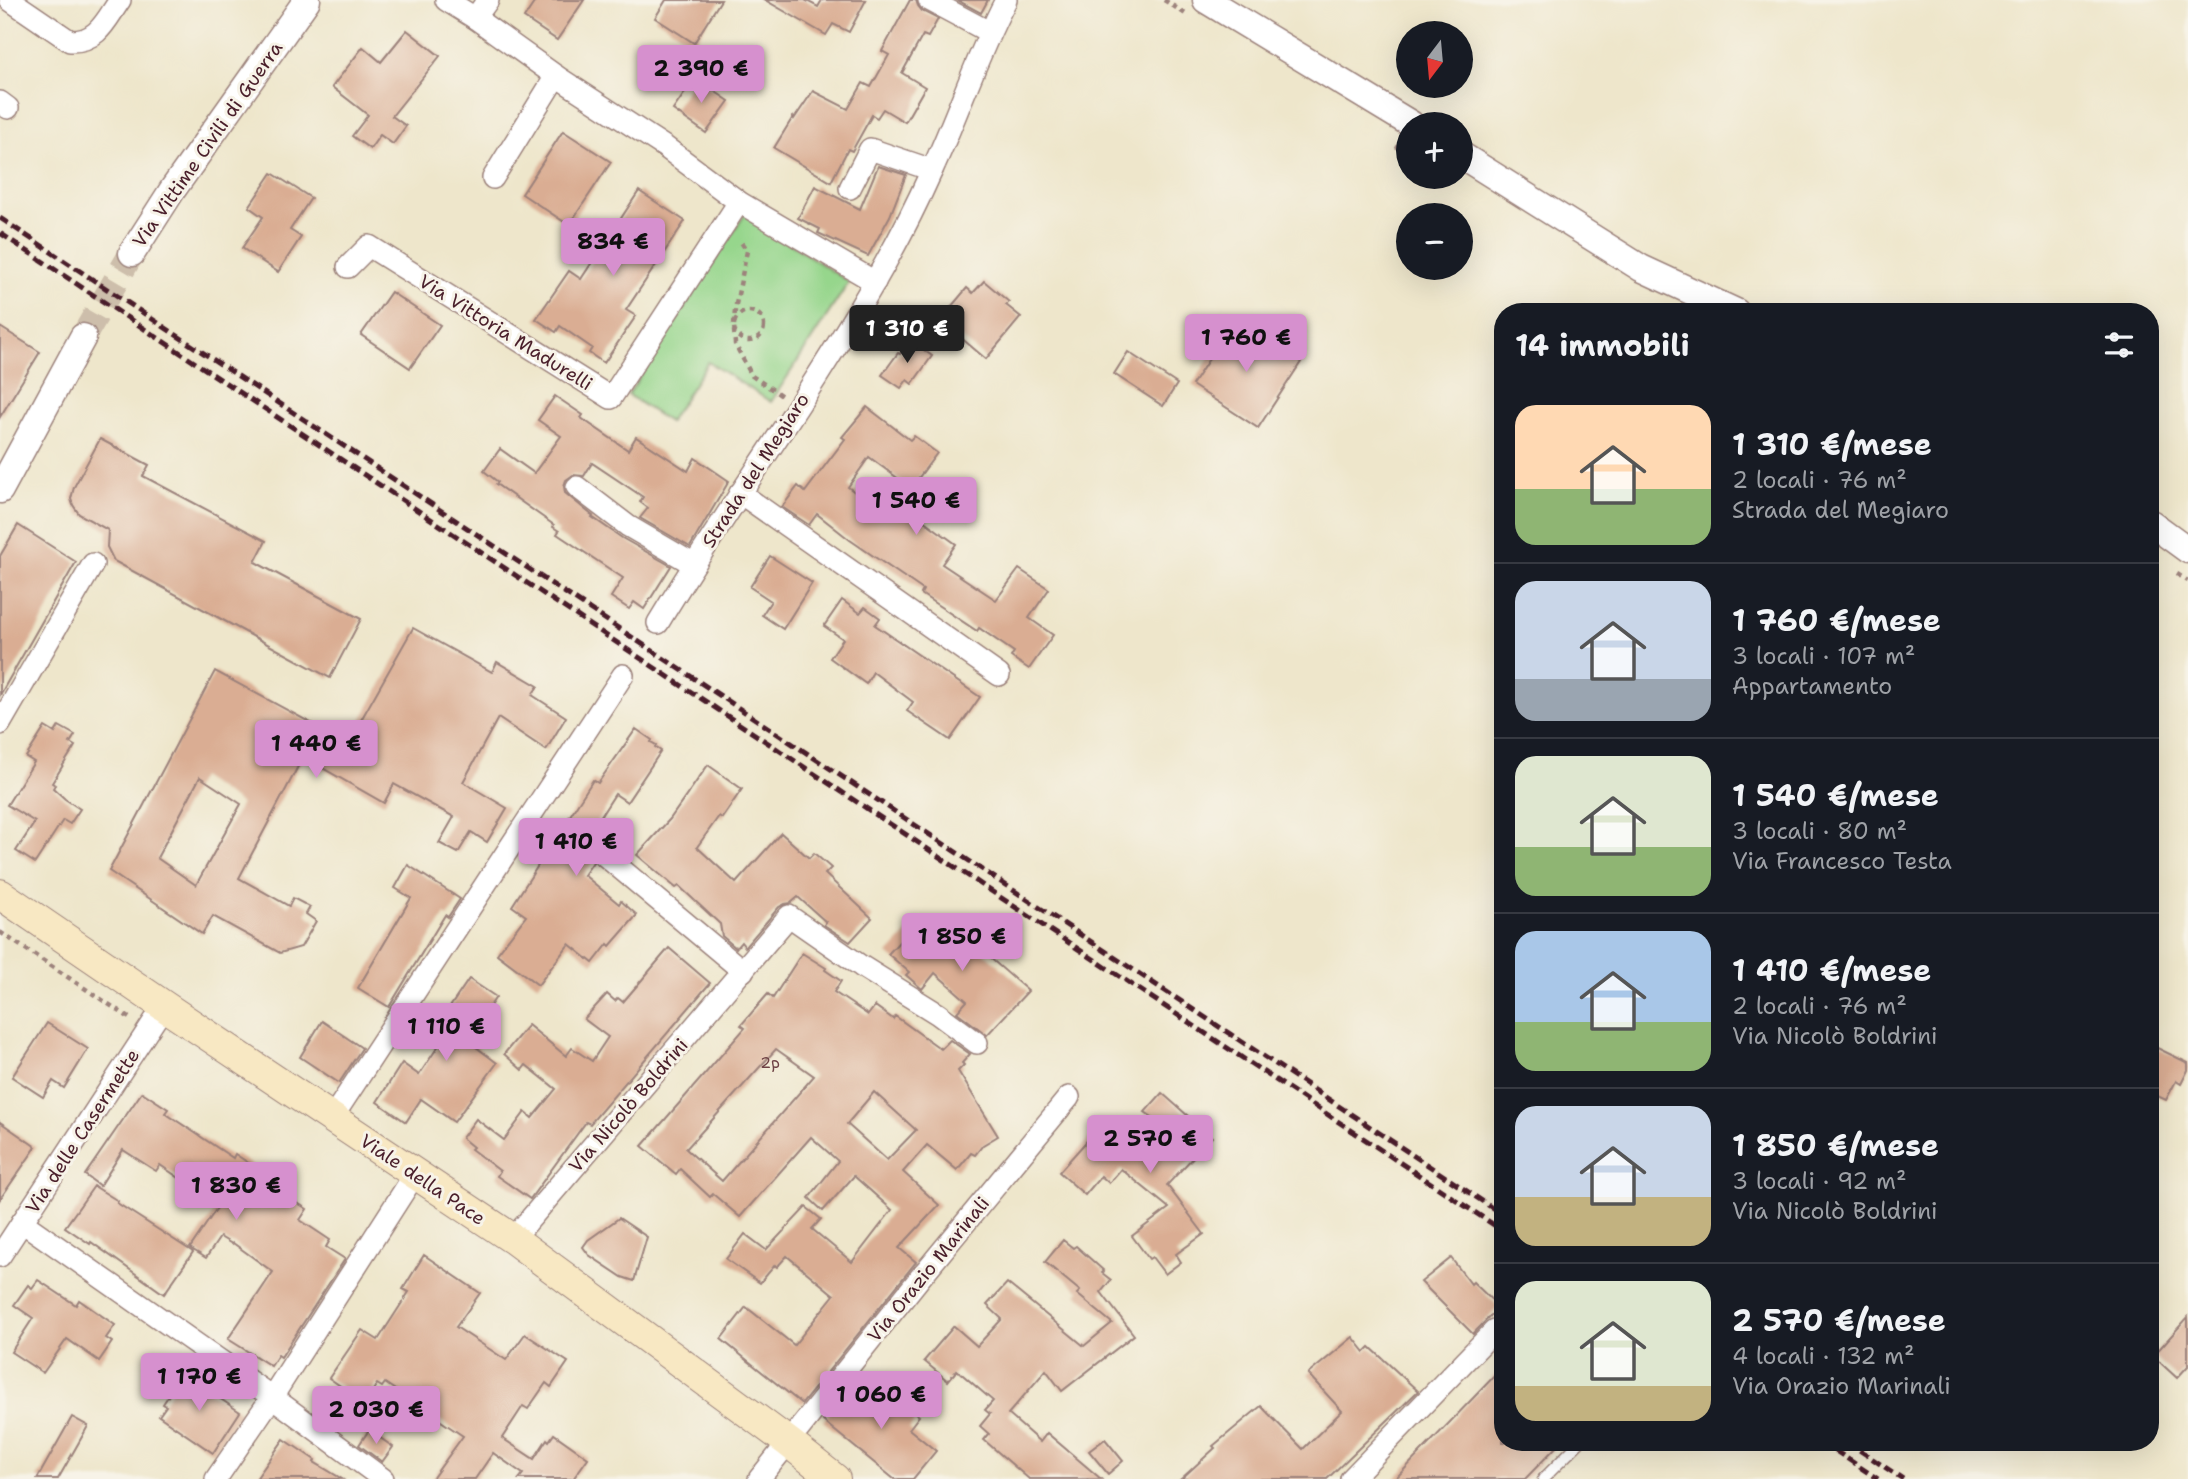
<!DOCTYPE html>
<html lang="it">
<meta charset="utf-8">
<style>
body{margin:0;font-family:"Shantell Sans",sans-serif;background:#242831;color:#f1f3f6;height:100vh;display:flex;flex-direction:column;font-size:26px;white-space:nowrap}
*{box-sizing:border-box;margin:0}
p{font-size:23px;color:#9ea1a6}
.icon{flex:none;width:38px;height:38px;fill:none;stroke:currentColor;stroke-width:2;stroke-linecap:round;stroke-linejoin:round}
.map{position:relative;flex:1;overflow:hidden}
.sheet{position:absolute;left:1494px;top:303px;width:665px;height:1148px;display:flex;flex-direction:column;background:#171b24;border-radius:28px;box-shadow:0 7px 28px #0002}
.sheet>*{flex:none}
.needle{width:46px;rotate:196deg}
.tools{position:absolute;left:1396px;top:21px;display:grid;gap:14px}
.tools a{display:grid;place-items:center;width:77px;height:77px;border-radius:50%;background:#171b24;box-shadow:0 7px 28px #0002;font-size:35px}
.price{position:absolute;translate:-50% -60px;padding:0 16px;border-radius:7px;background:#d690ce;color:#111;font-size:23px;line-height:46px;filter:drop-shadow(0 2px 4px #0008)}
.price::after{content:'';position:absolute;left:50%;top:42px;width:21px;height:16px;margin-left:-10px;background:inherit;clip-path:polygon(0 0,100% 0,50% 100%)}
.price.active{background:#222;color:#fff}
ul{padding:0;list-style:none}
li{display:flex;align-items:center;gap:21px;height:175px;padding:0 21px}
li+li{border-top:2px solid #363941}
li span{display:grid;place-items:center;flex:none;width:196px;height:140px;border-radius:21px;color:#555}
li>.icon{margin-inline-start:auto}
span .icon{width:84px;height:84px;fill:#fffc;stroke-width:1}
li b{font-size:30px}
h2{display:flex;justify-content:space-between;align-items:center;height:84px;padding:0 21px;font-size:30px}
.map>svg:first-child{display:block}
.green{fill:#96d68c;stroke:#707a5c;stroke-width:2}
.building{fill:#daad93;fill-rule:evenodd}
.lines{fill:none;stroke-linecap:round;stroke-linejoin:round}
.tertiary-tunnel{stroke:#cdbeab;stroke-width:26;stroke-dasharray:26 13;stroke-linecap:butt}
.service-casing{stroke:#9c827b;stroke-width:13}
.minor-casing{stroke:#9c827b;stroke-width:24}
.tertiary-casing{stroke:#9c827b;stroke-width:29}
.secondary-casing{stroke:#9c827b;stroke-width:32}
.path{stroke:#9c827b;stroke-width:4.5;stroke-dasharray:5 5;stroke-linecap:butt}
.service{stroke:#fff;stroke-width:10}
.minor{stroke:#fff;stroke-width:21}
.tertiary{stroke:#fff;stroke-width:26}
.secondary{stroke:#f8e8c3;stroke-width:30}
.rail{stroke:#4a1f2b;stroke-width:5;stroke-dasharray:10 5;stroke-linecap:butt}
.labels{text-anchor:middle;stroke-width:6;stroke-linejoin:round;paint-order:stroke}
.number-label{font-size:16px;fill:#6e4245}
.street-label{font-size:19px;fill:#4a1f2b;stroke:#f7f3e8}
</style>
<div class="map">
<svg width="2188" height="1479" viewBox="0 0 2188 1479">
<rect width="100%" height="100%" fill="#f7f3e8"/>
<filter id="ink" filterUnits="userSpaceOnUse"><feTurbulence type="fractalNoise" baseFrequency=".0143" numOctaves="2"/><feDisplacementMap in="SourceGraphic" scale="14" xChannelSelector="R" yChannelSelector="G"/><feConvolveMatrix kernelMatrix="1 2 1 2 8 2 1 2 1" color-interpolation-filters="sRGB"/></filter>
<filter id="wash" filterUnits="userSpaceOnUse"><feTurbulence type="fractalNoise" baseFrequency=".00686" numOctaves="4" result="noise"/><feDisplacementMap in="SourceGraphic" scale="28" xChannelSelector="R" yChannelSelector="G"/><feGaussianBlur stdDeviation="1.57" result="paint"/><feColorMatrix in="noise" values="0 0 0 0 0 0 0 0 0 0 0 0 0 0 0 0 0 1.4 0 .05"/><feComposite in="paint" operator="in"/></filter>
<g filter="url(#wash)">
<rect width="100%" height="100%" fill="#eee6cb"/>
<polygon class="green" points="745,214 849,282 771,402 708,362 669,422 628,395"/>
<g id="blocks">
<g class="building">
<polygon points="536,0 584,0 557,40 524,18"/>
<polygon points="666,0 721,0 694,43 655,18"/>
<polygon points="765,0 805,0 818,7 822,0 866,0 849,32 833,24 826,35"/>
<polygon points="910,0 916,0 918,6 922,11 938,19 928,37 923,35 902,73 925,87 905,122 883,109 877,118 872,115 852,151 848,149 831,182 774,148 793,117 794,119 813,91 848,109 863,83 871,87 889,55 882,51"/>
<polygon points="957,0 988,0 981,13"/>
<polygon points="407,30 440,56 392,116 406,126 393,144 380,135 370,149 352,136 368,115 332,87 363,47 381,62"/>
<polygon points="695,78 729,101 706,133 673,110"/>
<polygon points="563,131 611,162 569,225 522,194"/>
<polygon points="878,166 906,175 890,216 868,256 818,233 820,229 798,218 815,186 860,209"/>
<polygon points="272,173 311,198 290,230 301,237 278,272 242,248 263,217 249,207"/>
<polygon points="639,191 685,221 626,310 636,316 604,363 589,353 592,348 560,326 556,332 536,319 569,271 581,279"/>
<polygon points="984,281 1009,302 1006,305 1021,317 986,359 940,320 967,288 973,293"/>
<polygon points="391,292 440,325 410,368 361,335"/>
<polygon points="1235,319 1301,362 1258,428 1192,385"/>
<polygon points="0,327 40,352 0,417"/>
<polygon points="910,340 932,356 912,384 907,380 901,388 882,375 898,353 900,354"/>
<polygon points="1128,352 1177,384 1163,406 1114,374"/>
<polygon points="555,396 583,415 581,418 628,450 636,437 688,471 695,458 729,481 690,547 640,518 648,508 640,502 643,497 592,463 584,476 573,475 566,480 564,486 565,493 593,516 592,517 622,538 671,566 644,609 634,602 629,609 611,597 623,578 557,534 559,531 553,527 554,525 496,484 498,482 484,471 500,449 534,473 561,436 538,420"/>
<polygon points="867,407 910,440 914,436 937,453 911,488 869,457 848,487 886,515 895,500 956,544 942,564 996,600 1019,569 1049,589 1029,618 1053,635 1029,669 1011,657 1014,652 979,628 977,631 921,594 923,590 850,540 817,514 809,525 782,507 798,486 805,492 845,439 842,437"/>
<polygon points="100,439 149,465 143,476 266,541 255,562 361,619 330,678 114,561 107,547 108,530 79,514 73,505 71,499 74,487"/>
<polygon points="18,525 76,562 0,695 0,556"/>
<polygon points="770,556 812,583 783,629 762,615 771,601 750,587"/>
<polygon points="842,600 860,613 865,607 880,618 875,625 980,697 950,740 907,711 913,702 873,672 866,684 830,658 843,639 824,626"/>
<path d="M413 628 492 672 497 662 538 686 532 695 566 717 546 750 498 718 463 782 507 808 487 842 471 832 458 853 439 843 454 817 394 784 384 803 303 757 239 878 289 906 293 898 310 907 306 914 316 921 301 947 280 953 213 916 202 934 109 871 215 671 348 743ZM200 777 241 804 196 885 157 858Z"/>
<polygon points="59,726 75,735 70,743 75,746 52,783 55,785 53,788 65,799 80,809 70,824 63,820 35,863 16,851 35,822 7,805 34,762 26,757 45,727 55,733"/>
<polygon points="636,729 652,740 651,742 656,745 655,747 661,751 627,802 615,794 595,825 609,836 606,841 599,842 593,846 590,852 593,862 584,875 619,904 621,901 637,915 610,946 608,944 593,963 569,944 538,985 497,954 526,916 512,906 593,780 598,783"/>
<polygon points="708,765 742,789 722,818 719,816 697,847 736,883 781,833 809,858 814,853 831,868 825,874 872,918 850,942 824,925 826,922 798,897 791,903 785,904 779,907 745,947 741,942 736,948 722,936 720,924 679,886 676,888 637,855 670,819"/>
<polygon points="408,865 460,899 448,917 445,915 389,1007 358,988 411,898 395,888"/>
<polygon points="956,919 985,945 981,950 1028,991 987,1035 957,1012 967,1001 935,973 922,989 906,975 909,972 888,954 912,928 933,946"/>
<polygon points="669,948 710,983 590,1124 586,1122 530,1199 497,1176 500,1171 471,1149 473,1147 462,1138 476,1119 504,1140 525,1112 532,1118 556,1089 526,1065 522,1070 504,1054 528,1025 566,1056 572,1048 592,1061 608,1037 584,1019 607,994 615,1001 618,998 623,1002"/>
<path d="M802 953 826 968 825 970 841 981 834 992 868 1015 875 1006 893 1019 895 1016 941 1049 950 1040 970 1054 962 1063 964 1065 958 1071 998 1136 983 1145 975 1155 971 1153 957 1170 927 1145 903 1172 939 1205 899 1248 916 1262 802 1404 721 1339 746 1307 794 1345 834 1295 787 1256 777 1267 775 1265 760 1283 726 1259 745 1234 766 1250 806 1207 821 1219 812 1229 852 1262 892 1210 854 1176 823 1211 809 1198 838 1161 811 1137 740 1217 713 1194 710 1197 680 1169 676 1174 642 1146 745 1028 741 1025 768 994 773 998ZM776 1049 814 1076 722 1181 686 1149ZM874 1092 916 1130 887 1160 847 1124Z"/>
<polygon points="469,979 496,997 467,1040 497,1063 454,1122 421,1099 406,1122 377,1102 402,1063 419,1075 443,1039 433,1032"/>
<polygon points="322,1021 362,1048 339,1083 300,1057"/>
<polygon points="47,1023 88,1049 64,1088 53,1081 43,1097 12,1077"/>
<polygon points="2151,1045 2188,1063 2188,1070 2181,1084 2176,1081 2166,1100 2151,1093"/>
<polygon points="142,1092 168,1109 165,1113 233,1158 235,1154 292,1192 288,1197 307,1209 300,1220 330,1240 326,1247 345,1259 281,1357 278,1355 271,1366 228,1339 273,1272 233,1243 232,1244 220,1237 206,1258 190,1248 219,1205 160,1165 156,1171 123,1150 100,1186 85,1175"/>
<polygon points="1162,1093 1212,1137 1167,1185 1204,1234 1176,1254 1181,1262 1165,1274 1152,1257 1149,1259 1132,1236 1169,1208 1121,1169 1109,1183 1101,1176 1085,1195 1059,1172 1093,1134 1119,1156 1152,1117 1145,1112"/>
<polygon points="0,1122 36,1147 0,1199"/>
<polygon points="94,1186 118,1201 117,1203 193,1252 164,1294 91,1242 90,1244 65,1227"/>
<polygon points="619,1218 647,1237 634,1281 622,1277 589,1255 583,1247 588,1240"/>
<polygon points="1063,1240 1073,1248 1076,1246 1104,1271 1102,1273 1111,1280 1101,1292 1134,1335 1062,1391 1046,1370 1008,1414 1040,1442 1047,1433 1101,1479 1029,1479 984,1440 989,1434 980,1426 990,1414 985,1410 993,1401 957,1370 948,1381 924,1361 954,1326 977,1346 1002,1319 987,1305 1007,1283 1084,1346 1112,1323 1077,1294 1080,1291 1045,1262"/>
<polygon points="424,1255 480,1293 456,1327 506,1360 525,1334 568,1362 551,1387 546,1383 528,1409 523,1406 502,1438 534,1459 547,1439 549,1441 554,1434 588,1458 573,1479 519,1479 523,1474 493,1453 475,1479 432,1479 463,1436 385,1383 382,1387 377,1384 365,1403 329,1378 362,1330 378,1340 409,1292 403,1289"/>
<polygon points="1451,1258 1471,1284 1473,1282 1499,1307 1473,1334 1421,1282"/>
<polygon points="38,1280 76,1305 79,1300 115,1325 106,1338 112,1342 99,1361 67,1339 43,1373 11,1352 33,1318 14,1305 28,1285 32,1288"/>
<polygon points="2188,1317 2188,1366 2177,1378 2153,1356"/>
<polygon points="1353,1337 1365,1352 1370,1347 1418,1391 1327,1479 1181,1479 1215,1448 1213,1446 1261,1406 1303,1449 1342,1411 1308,1374"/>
<polygon points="1503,1367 1503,1442 1561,1442 1525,1479 1395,1479"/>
<polygon points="183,1374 240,1412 213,1453 159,1416 166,1406 163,1404"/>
<polygon points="852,1384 871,1398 881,1386 919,1416 909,1429 936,1451 913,1479 894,1479 823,1421"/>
<polygon points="72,1417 88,1426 83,1435 58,1479 37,1479"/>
<polygon points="369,1430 393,1447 382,1462 359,1445"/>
<polygon points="284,1439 315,1460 314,1462 342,1479 256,1479"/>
<polygon points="1105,1439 1123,1461 1108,1474 1089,1451"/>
</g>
</g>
</g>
<g filter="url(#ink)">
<use href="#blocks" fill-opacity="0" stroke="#9c827b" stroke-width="2"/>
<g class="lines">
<polyline class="tertiary-tunnel" points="83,337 132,253"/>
<g class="service-casing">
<polyline id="service" points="1543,1479 1580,1442"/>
</g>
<g class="minor-casing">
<g id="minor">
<path d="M10 0 70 41C98 42 106 20 120 0"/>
<polyline points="446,0 475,18 556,76 665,147 739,202 875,282"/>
<polyline points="929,0 989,32"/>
<polyline points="475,18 488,0"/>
<polyline points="0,102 8,108"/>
<polyline points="493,178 556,76"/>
<polyline points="850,188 870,149 932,170"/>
<polyline points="348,267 369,246 611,398 739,202"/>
<polyline points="577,487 628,526 693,564"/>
<polyline points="740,493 999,675"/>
<path d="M658 623C727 508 807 400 874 283 895 247 915 208 932 170 958 114 977 55 1006 0"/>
<polyline points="0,724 93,564"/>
<polyline points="603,854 743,971"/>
<polyline points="332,1118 623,675"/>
<polyline points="22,1222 272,1397 383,1479"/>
<polyline points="513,1239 789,916 861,966 938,1014 977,1043"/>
<polyline points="0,1256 164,1006"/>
<polyline points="216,1479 272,1397 415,1174"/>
<polyline points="759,1479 919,1279 1069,1097"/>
<polyline points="1351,1479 1494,1331 1503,1330"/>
</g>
</g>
<g class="tertiary-casing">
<g id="tertiary">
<polyline points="1206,0 1411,124"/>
<polyline points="1461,155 1641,268 1736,312"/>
<polyline points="132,253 173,189 307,0"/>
<polyline points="0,490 83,337"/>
<polyline points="2151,523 2188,550"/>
</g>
</g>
<g class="secondary-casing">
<polyline id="secondary" points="0,894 164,1006 513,1239 788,1442 835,1479"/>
</g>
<g class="path">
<polyline points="1164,0 1187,15"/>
<polyline points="1396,146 1409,154"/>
<circle cx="749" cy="326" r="15"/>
<polyline points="734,325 735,309 747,251 739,239"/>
<polyline points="734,330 735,344 752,376 782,396"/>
<polyline points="2177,574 2188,581"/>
<polyline points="0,932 131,1019"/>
<polygon points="1138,1143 1150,1153 1147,1157 1135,1147"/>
</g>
<use href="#service" class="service"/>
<use href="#minor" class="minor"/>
<use href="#tertiary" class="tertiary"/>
<use href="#secondary" class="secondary"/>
<g class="rail">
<polyline points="0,218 1503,1215"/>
<polyline points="0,233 1503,1231"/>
<polyline points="1822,1442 1878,1479"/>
<polyline points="1847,1442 1903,1479"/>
</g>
</g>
</g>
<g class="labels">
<g class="number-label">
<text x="770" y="1068">2p</text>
</g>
<g class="street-label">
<text transform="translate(207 144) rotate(-55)" y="7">Via Vittime Civili di Guerra</text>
<text transform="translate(506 332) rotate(32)" y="7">Via Vittoria Madurelli</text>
<text transform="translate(755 470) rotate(-57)" y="7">Strada del Megiaro</text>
<text transform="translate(628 1105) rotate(-49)" y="7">Via Nicolò Boldrini</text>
<text transform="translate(82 1131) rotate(-57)" y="7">Via delle Casermette</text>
<text transform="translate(423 1179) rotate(34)" y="7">Viale della Pace</text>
<text transform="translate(928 1269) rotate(-51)" y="7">Via Orazio Marinali</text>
</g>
</g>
</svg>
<div class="tools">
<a><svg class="needle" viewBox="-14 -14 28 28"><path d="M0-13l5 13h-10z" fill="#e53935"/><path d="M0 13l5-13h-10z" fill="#9ea1a6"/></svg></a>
<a>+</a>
<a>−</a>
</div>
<b class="price" style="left:701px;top:105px">2 390 €</b>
<b class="price" style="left:613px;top:278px">834 €</b>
<b class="price active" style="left:907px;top:365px">1 310 €</b>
<b class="price" style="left:1246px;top:374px">1 760 €</b>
<b class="price" style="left:916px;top:537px">1 540 €</b>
<b class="price" style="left:316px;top:780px">1 440 €</b>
<b class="price" style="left:576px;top:878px">1 410 €</b>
<b class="price" style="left:962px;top:973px">1 850 €</b>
<b class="price" style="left:446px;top:1063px">1 110 €</b>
<b class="price" style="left:1150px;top:1175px">2 570 €</b>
<b class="price" style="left:236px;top:1222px">1 830 €</b>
<b class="price" style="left:199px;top:1413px">1 170 €</b>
<b class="price" style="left:881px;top:1431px">1 060 €</b>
<b class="price" style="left:376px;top:1446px">2 030 €</b>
<section class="sheet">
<h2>14 immobili<svg class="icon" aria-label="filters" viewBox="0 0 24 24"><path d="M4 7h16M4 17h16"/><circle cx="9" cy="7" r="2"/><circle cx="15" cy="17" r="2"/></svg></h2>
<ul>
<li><span style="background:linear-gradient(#ffd9b3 60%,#8fb573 0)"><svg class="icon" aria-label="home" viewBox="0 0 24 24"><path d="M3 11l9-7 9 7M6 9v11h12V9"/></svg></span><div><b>1 310 €/mese</b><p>2 locali · 76 m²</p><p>Strada del Megiaro</p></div></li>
<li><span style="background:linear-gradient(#c9d6e8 70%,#9aa5b1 0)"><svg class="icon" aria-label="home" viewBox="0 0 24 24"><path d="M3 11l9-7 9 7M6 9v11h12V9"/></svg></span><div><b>1 760 €/mese</b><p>3 locali · 107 m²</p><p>Appartamento</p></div></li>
<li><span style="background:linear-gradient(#dfe7d0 65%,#8fb573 0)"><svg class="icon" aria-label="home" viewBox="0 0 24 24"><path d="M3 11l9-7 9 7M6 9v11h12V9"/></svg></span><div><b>1 540 €/mese</b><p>3 locali · 80 m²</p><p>Via Francesco Testa</p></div></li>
<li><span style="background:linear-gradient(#a9c7e8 65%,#8fb573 0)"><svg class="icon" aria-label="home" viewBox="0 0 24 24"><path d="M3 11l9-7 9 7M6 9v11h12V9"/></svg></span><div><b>1 410 €/mese</b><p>2 locali · 76 m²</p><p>Via Nicolò Boldrini</p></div></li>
<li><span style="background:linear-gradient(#c9d6e8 65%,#c2b280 0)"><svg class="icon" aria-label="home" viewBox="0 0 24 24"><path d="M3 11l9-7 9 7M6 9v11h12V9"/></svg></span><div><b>1 850 €/mese</b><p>3 locali · 92 m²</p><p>Via Nicolò Boldrini</p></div></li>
<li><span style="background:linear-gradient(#dfe7d0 75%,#c2b280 0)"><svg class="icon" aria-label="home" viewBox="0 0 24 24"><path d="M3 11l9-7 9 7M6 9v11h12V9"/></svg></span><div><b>2 570 €/mese</b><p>4 locali · 132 m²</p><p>Via Orazio Marinali</p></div></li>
</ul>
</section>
</div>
